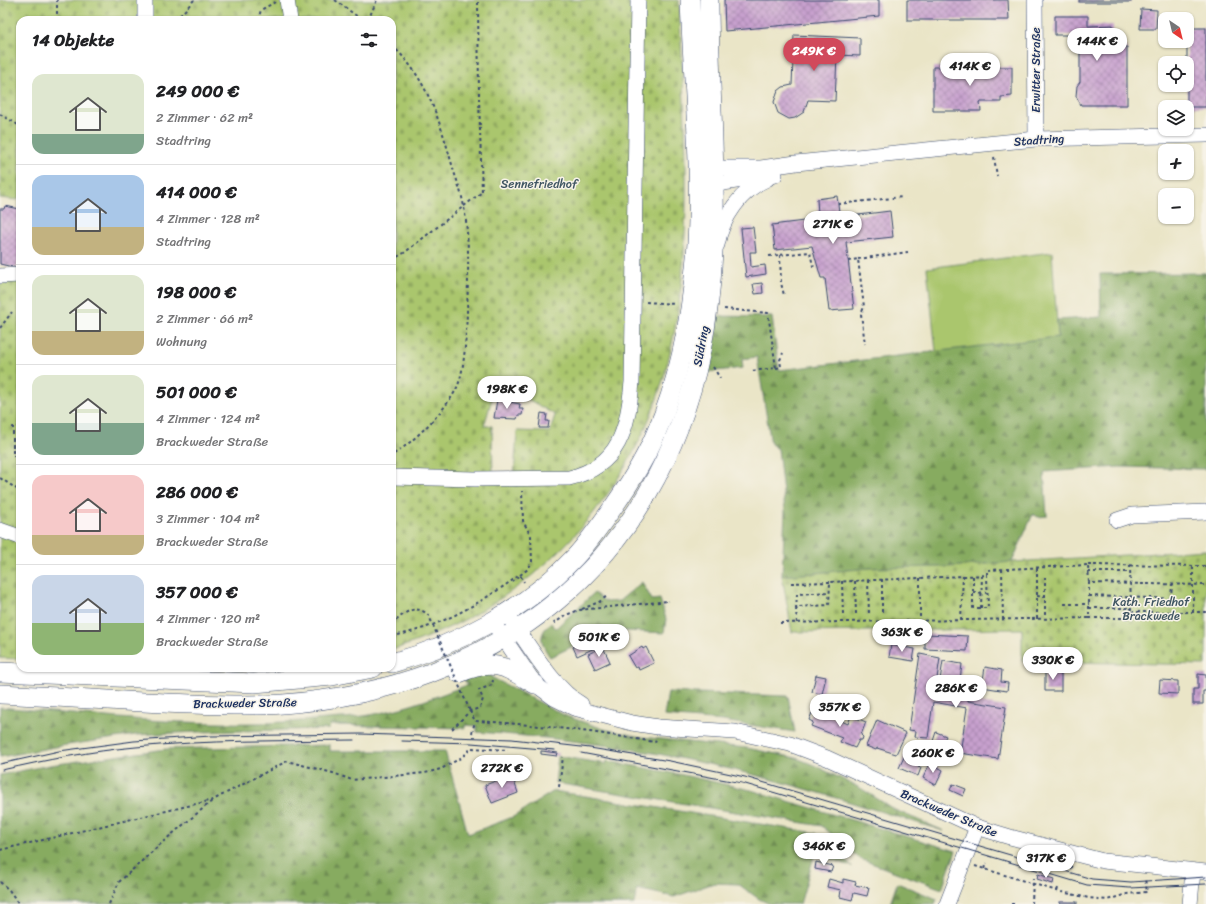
<!DOCTYPE html>
<html lang="de">
<meta charset="utf-8">
<style>
body{margin:0;font-family:Sriracha,sans-serif;background:#f6f6f6;color:#202124;height:100vh;display:flex;flex-direction:column;font-size:15px;white-space:nowrap}
*{box-sizing:border-box;margin:0}
p{font-size:13px;color:#757577}
.icon{flex:none;width:22px;height:22px;fill:none;stroke:currentColor;stroke-width:2;stroke-linecap:round;stroke-linejoin:round}
.map{position:relative;flex:1;overflow:hidden}
.panel{position:absolute;left:16px;top:16px;width:380px;height:656px;display:flex;flex-direction:column;background:#fff;border-radius:12px;box-shadow:0 1px 3px #0004}
.panel>*{flex:none}
.needle{width:26px;rotate:145deg}
.tools{position:absolute;left:1158px;top:12px;display:grid;gap:8px}
.tools a{display:grid;place-items:center;width:36px;height:36px;border-radius:8px;background:#fff;box-shadow:0 1px 3px #0004;font-size:20px}
.price{position:absolute;translate:-50% -34px;padding:0 9px;border-radius:14px;background:#fff;color:#222;font-size:13px;line-height:26px;filter:drop-shadow(0 1px 2px #0008)}
.price::after{content:'';position:absolute;left:50%;top:24px;width:12px;height:9px;margin-left:-6px;background:inherit;clip-path:polygon(0 0,100% 0,50% 100%)}
.price.selected{background:#d1495b;color:#fff}
ul{padding:0;list-style:none}
li{display:flex;align-items:center;gap:12px;height:100px;padding:0 16px}
li+li{border-top:1px solid #e0e0e0}
li span{display:grid;place-items:center;flex:none;width:112px;height:80px;border-radius:12px;color:#555}
li>.icon{margin-inline-start:auto}
span .icon{width:48px;height:48px;fill:#fffc;stroke-width:1}
li b{font-size:17px}
h2{display:flex;justify-content:space-between;align-items:center;height:48px;padding:0 16px;font-size:17px}
.map>svg:first-child{display:block}
.grass{fill:#aac66d;stroke:#627a66}
.forest{fill:url(#forest-firs);stroke:#516d5f}
.cemetery{fill:url(#cemetery-stones);stroke:#627a66;fill-rule:evenodd}
.building{fill:url(#building-cross-hatch)}
.lines{fill:none;stroke-linecap:round;stroke-linejoin:round}
.minor-casing{stroke:#3a4a6e;stroke-width:16}
.major-casing{stroke:#3a4a6e;stroke-width:20}
.path{stroke:#3a4a6e;stroke-width:2;stroke-dasharray:3 3;stroke-linecap:butt}
.minor{stroke:#fff;stroke-width:15}
.major{stroke:#fff;stroke-width:19}
.tram{stroke:#1b2f5e;stroke-width:1}
.path-bridge{stroke:#3a4a6e;stroke-width:2;stroke-dasharray:3 3;stroke-linecap:butt}
.labels{text-anchor:middle;stroke-width:3;stroke-linejoin:round;paint-order:stroke}
.street-label{font-size:12px;fill:#1b2f5e;stroke:#f7f3e8}
.park-label{font-size:12px;fill:#3f5562;stroke:#f7f3e8}
</style>
<div class="map">
<svg width="1206" height="904" viewBox="0 0 1206 904">
<defs>
<pattern id="forest-firs" width="22" height="20" patternUnits="userSpaceOnUse"><rect width="22" height="20" fill="#87ab60"/><path d="M5 1l3.5 6h-7zM16 11l3.5 6h-7z" fill="#6e8c52"/></pattern>
<pattern id="cemetery-stones" width="16" height="16" patternUnits="userSpaceOnUse"><rect width="16" height="16" fill="#aac66d"/><path d="M2 7V4a2 2 0 0 1 4 0v3zM10 15v-3a2 2 0 0 1 4 0v3z" fill="#92aa61"/></pattern>
<pattern id="building-cross-hatch" width="8" height="8" patternUnits="userSpaceOnUse"><rect width="8" height="8" fill="#c7a0ce"/><path d="M0 0l8 8M0 8l8-8" fill="none" stroke="#a183aa"/></pattern>
</defs>
<rect width="100%" height="100%" fill="#f7f3e8"/>
<filter id="ink" filterUnits="userSpaceOnUse"><feTurbulence type="fractalNoise" baseFrequency=".025" numOctaves="2"/><feDisplacementMap in="SourceGraphic" scale="8" xChannelSelector="R" yChannelSelector="G"/><feConvolveMatrix kernelMatrix="1 2 1 2 8 2 1 2 1" color-interpolation-filters="sRGB"/></filter>
<filter id="wash" filterUnits="userSpaceOnUse"><feTurbulence type="fractalNoise" baseFrequency=".012" numOctaves="4" result="noise"/><feDisplacementMap in="SourceGraphic" scale="16" xChannelSelector="R" yChannelSelector="G"/><feGaussianBlur stdDeviation="0.9" result="paint"/><feColorMatrix in="noise" values="0 0 0 0 0 0 0 0 0 0 0 0 0 0 0 0 0 1.4 0 .05"/><feComposite in="paint" operator="in"/></filter>
<g filter="url(#wash)">
<rect width="100%" height="100%" fill="#eae5c7"/>
<polygon class="grass" points="1052,252 1058,337 936,352 927,268"/>
<g class="forest">
<polygon points="1206,273 1206,469 1120,467 1044,472 1047,516 1038,517 1033,514 1012,562 950,567 871,568 782,576 785,511 778,449 771,444 757,357 742,359 743,368 707,372 714,345 717,316 772,317 779,370 1058,337 1057,320 1101,317 1100,274"/>
<path d="M642 582 652 600 660 599 666 619 664 633 608 630 550 657C541 644 537 634 551 623L556 628 594 593 606 602 619 601Z"/>
<path d="M478 674H491V677L566 716 604 729 641 737 747 748 796 758 814 765 862 789 895 810 944 831C858 805 772 776 684 759 616 745 547 737 477 732V726L465 725V728L330 725 329 729 197 732 136 735 61 746 0 757V707C105 717 209 729 314 720 336 718 359 718 380 713 410 707 438 696 467 685L464 679Z"/>
<polygon points="668,692 788,696 795,732 723,721 664,716"/>
<polygon points="330,745 330,751 445,751 468,834 513,817 554,791 816,833 853,867 815,853 800,904 770,904 759,899 738,884 714,883 674,897 637,889 634,904 0,904 0,775 50,765 166,749"/>
<polygon points="558,756 606,764 607,761 683,775 751,790 956,851 942,889 860,859 822,826 555,783"/>
<polygon points="897,883 937,899 935,904 890,904"/>
</g>
<g class="cemetery">
<path d="M0 0H679C685 139 703 309 641 437 623 475 599 509 570 540 520 593 460 628 392 650V20H20V196L17 200 0 198ZM494 392 526 398 555 415 550 432 517 431 514 476H493L492 426H484Z"/>
<polygon points="20,279 20,659 0,658 0,282"/>
<polygon points="1206,550 1206,665 1022,661 1022,629 792,632 782,576 871,568 950,567 1012,562"/>
</g>
<g id="blocks">
<g class="building">
<polygon points="724,0 879,0 879,16 725,31"/>
<polygon points="907,0 1008,0 1009,20 907,20"/>
<rect x="1079" y="0" width="52" height="2"/>
<polygon points="1141,9 1157,10 1156,29 1140,29"/>
<polygon points="1055,16 1088,16 1088,26 1113,25 1113,47 1127,47 1127,105 1081,105 1076,96 1077,86 1080,82 1080,35 1055,35"/>
<rect x="1187" y="28" width="19" height="79"/>
<polygon points="794,35 860,38 860,56 837,55 835,101 808,100 804,112 795,118 789,119 778,113 774,102 778,91 783,87 792,85"/>
<polygon points="933,67 1012,67 1012,96 1001,97 1001,102 980,102 981,111 933,111"/>
<polygon points="837,196 839,212 833,212 834,218 890,211 893,237 846,242 854,309 829,311 825,278 821,278 812,246 775,250 772,225 828,218 828,213 818,214 817,199"/>
<polygon points="5,206 20,209 20,254 17,268 0,264 0,209 4,209"/>
<polygon points="753,227 756,252 750,252 751,267 765,265 766,274 746,277 741,228"/>
<polygon points="762,283 763,293 755,294 753,284"/>
<polygon points="497,400 520,404 519,409 523,409 522,415 518,415 517,419 494,418"/>
<polygon points="541,413 547,414 546,421 549,421 548,428 539,428"/>
<polygon points="925,634 968,636 967,651 925,649"/>
<polygon points="593,638 597,647 577,656 573,647"/>
<polygon points="891,645 915,649 913,661 889,657"/>
<polygon points="603,647 610,662 595,669 588,654"/>
<polygon points="642,647 643,649 646,647 654,663 639,670 638,667 635,668 628,656"/>
<polygon points="920,654 940,658 934,699 937,699 943,661 962,664 958,696 968,697 968,701 1006,707 998,759 960,753 967,708 933,702 928,738 915,737 916,731 909,730"/>
<polygon points="985,667 1002,670 1001,682 1008,683 1007,691 982,687"/>
<polygon points="1045,670 1056,670 1056,674 1061,674 1061,691 1045,691"/>
<polygon points="1198,674 1206,675 1206,691 1203,691 1203,704 1193,704 1193,689 1198,689"/>
<polygon points="816,675 826,677 822,694 812,692"/>
<polygon points="1160,680 1178,681 1178,694 1159,693"/>
<polygon points="818,710 848,724 851,716 866,722 861,735 863,737 862,740 859,740 855,748 840,742 842,738 811,726 813,722 809,720 812,713 816,715"/>
<polygon points="877,720 906,733 896,754 877,748 876,750 866,746"/>
<polygon points="936,732 946,736 944,740 956,745 954,752 933,741"/>
<polygon points="914,743 924,748 923,750 926,751 918,767 921,768 918,776 899,768 910,744 913,746"/>
<polygon points="541,751 558,753 557,756 541,754"/>
<polygon points="930,763 943,770 936,785 923,778"/>
<polygon points="512,775 518,793 492,803 485,785"/>
<polygon points="953,784 966,789 963,796 950,790"/>
<polygon points="1056,861 1072,866 1071,869 1055,865"/>
<polygon points="816,862 833,866 831,872 815,869"/>
<polygon points="1038,874 1054,879 1053,884 1037,879"/>
<polygon points="829,879 843,883 843,879 856,882 855,885 869,888 867,896 854,893 852,900 840,897 841,890 827,887"/>
<rect x="1060" y="902" width="17" height="2"/>
</g>
</g>
</g>
<g filter="url(#ink)">
<use href="#blocks" fill-opacity="0" stroke="#3a4a6e" stroke-width="1"/>
<g class="lines">
<g class="minor-casing">
<g id="minor">
<polyline points="145,0 145,20"/>
<polyline points="287,0 290,20"/>
<polyline points="1035,0 1036,139"/>
<polyline points="703,168 761,168 796,163 1036,139 1206,135"/>
<polyline points="704,186 775,175"/>
<path d="M717 245C722 218 741 190 767 179"/>
<polyline points="0,276 20,275"/>
<path d="M392 477 475 479 569 478C620 466 628 428 632 382L638 0"/>
<polyline points="1117,520 1132,515 1206,512"/>
<polyline points="0,530 20,537"/>
<path d="M511 620C529 645 555 690 581 704"/>
<polyline points="492,621 535,684 554,698 574,708 632,723 658,727 735,732 790,744 827,758 977,827 1010,837 1103,861 1206,872"/>
<polyline points="947,904 977,827"/>
<polyline points="1190,904 1193,871"/>
</g>
</g>
<g class="major-casing">
<g id="major">
<path d="M392 663C460 644 526 609 575 557 589 542 601 524 614 506 630 483 645 460 656 433 680 379 691 316 696 257 703 172 693 86 690 0"/>
<polyline points="0,672 254,683 332,676 373,668"/>
<path d="M459 673C494 658 504 666 535 684"/>
<path d="M0 694C64 697 127 702 191 704 222 705 253 706 283 704 498 688 656 565 701 351 725 235 709 117 709 0"/>
</g>
</g>
<g class="path">
<polyline points="335,0 362,20"/>
<polyline points="57,20 57,0"/>
<polyline points="176,20 194,0"/>
<polyline points="258,20 261,10 275,2"/>
<polyline points="368,20 377,0"/>
<path d="M392 46C428 77 442 128 454 172 458 183 462 195 464 207 470 242 468 278 467 313 466 332 465 368 458 385 451 405 411 445 392 455"/>
<polyline points="0,114 20,126"/>
<polyline points="994,157 997,176"/>
<polyline points="838,204 902,197"/>
<polyline points="780,255 781,283 784,295"/>
<polyline points="769,256 810,252 813,266 817,265"/>
<polyline points="858,259 908,252"/>
<polyline points="392,260 404,253 482,192 479,98 478,0"/>
<polyline points="848,261 858,259 864,307 861,314 865,344"/>
<polyline points="646,302 675,304"/>
<polyline points="724,309 768,313 776,368 751,371"/>
<polyline points="0,328 12,312"/>
<polyline points="713,367 720,378"/>
<polyline points="776,368 781,367 780,360 783,353"/>
<polyline points="20,427 13,427 13,456 20,456"/>
<polyline points="0,478 20,491"/>
<polyline points="1088,565 1206,566"/>
<polyline points="1130,565 1131,612"/>
<polyline points="1037,568 1037,619"/>
<polyline points="1002,569 1003,620"/>
<polyline points="1088,572 1130,572"/>
<polyline points="520,575 528,569 532,562 531,536 523,521 522,491"/>
<polyline points="973,576 973,608 988,608 987,575"/>
<polyline points="920,578 920,621"/>
<polyline points="882,579 882,615"/>
<polyline points="868,580 869,615"/>
<polyline points="842,581 843,615"/>
<polyline points="855,581 856,615"/>
<polyline points="791,583 830,582"/>
<polyline points="973,592 988,593"/>
<polyline points="1037,596 1045,597"/>
<polyline points="1089,596 1183,599"/>
<polyline points="1171,598 1172,584"/>
<polyline points="1064,604 1089,604"/>
<polyline points="981,608 982,575"/>
<polyline points="1089,608 1131,608"/>
<polyline points="582,609 599,602 607,596"/>
<polyline points="796,609 797,594 830,592"/>
<polyline points="1193,612 1193,566"/>
<polyline points="1045,615 1045,577"/>
<polyline points="1089,618 1131,618 1131,612 1206,612"/>
<polyline points="961,620 963,576"/>
<polyline points="554,621 555,623 566,615 579,610 669,601"/>
<polyline points="780,623 1089,618 1089,583 1206,585"/>
<polyline points="797,623 796,610 798,607 829,605 830,582 987,575 987,570 1088,565 1089,583"/>
<path d="M392 636C440 628 480 603 520 575L524 582"/>
<path d="M470 711 475 721C536 724 595 732 655 742L656 739"/>
<polyline points="452,729 470,711 480,708 483,699 479,690 492,685 493,680"/>
<polyline points="472,733 475,721"/>
<polyline points="559,787 563,757"/>
<polyline points="0,850 213,800 287,761 333,773 352,780 425,773 441,769 459,759 467,753 471,748 508,750"/>
<polyline points="975,866 1057,891 1089,898 1107,900 1127,894 1147,892 1145,879"/>
<polyline points="985,869 987,863"/>
<polyline points="0,882 9,890 19,904"/>
<polyline points="1057,891 1059,886"/>
<polyline points="109,904 119,882 165,840 212,801"/>
<polyline points="1011,904 1017,904"/>
<polyline points="1032,904 1033,878"/>
</g>
<use href="#minor" class="minor"/>
<use href="#major" class="major"/>
<g class="tram">
<polyline points="402,741 471,743 555,750"/>
<polyline points="581,753 742,783 1087,885 1130,888 1206,884"/>
<polyline points="0,764 59,751 134,741 211,736 361,734 512,739 590,748 670,761 745,777 1092,879 1131,882 1206,877"/>
<path d="M2 770C46 760 91 751 136 747 208 740 281 741 354 740"/>
</g>
<path class="path-bridge" d="M392 625C403 613 416 602 429 616L470 711"/>
</g>
</g>
<g class="labels">
<g class="street-label">
<text transform="translate(1036 70) rotate(-90)" y="4">Erwitter Straße</text>
<text transform="translate(1039 140) rotate(-4)" y="4">Stadtring</text>
<text transform="translate(701 346) rotate(-79)" y="4">Südring</text>
<text transform="translate(245 703) rotate(-1)" y="4">Brackweder Straße</text>
<text transform="translate(949 813) rotate(23)" y="4">Brackweder Straße</text>
</g>
<g class="park-label">
<text x="539" y="188">Sennefriedhof</text>
<text x="1151" y="606">Kath. Friedhof<tspan x="1151" dy="14">Brackwede</tspan></text>
</g>
</g>
</svg>
<div class="tools">
<a><svg class="needle" viewBox="-14 -14 28 28"><path d="M0-13l5 13h-10z" fill="#e53935"/><path d="M0 13l5-13h-10z" fill="#757577"/></svg></a>
<a><svg class="icon" aria-label="locate" viewBox="0 0 24 24"><circle cx="12" cy="12" r="6"/><path d="M12 2v4M12 18v4M2 12h4M18 12h4"/></svg></a>
<a><svg class="icon" aria-label="layers" viewBox="0 0 24 24"><path d="M12 4l9 5-9 5-9-5zM3 14l9 5 9-5"/></svg></a>
<a>+</a>
<a>−</a>
</div>
<b class="price" style="left:1097px;top:62px">144K €</b>
<b class="price selected" style="left:814px;top:72px">249K €</b>
<b class="price" style="left:970px;top:87px">414K €</b>
<b class="price" style="left:833px;top:245px">271K €</b>
<b class="price" style="left:507px;top:410px">198K €</b>
<b class="price" style="left:902px;top:653px">363K €</b>
<b class="price" style="left:599px;top:658px">501K €</b>
<b class="price" style="left:1053px;top:681px">330K €</b>
<b class="price" style="left:956px;top:709px">286K €</b>
<b class="price" style="left:840px;top:728px">357K €</b>
<b class="price" style="left:933px;top:774px">260K €</b>
<b class="price" style="left:502px;top:789px">272K €</b>
<b class="price" style="left:824px;top:867px">346K €</b>
<b class="price" style="left:1046px;top:879px">317K €</b>
<section class="panel">
<h2>14 Objekte<svg class="icon" aria-label="filters" viewBox="0 0 24 24"><path d="M4 7h16M4 17h16"/><circle cx="9" cy="7" r="2"/><circle cx="15" cy="17" r="2"/></svg></h2>
<ul>
<li><span style="background:linear-gradient(#dfe7d0 75%,#7fa58c 0)"><svg class="icon" aria-label="home" viewBox="0 0 24 24"><path d="M3 11l9-7 9 7M6 9v11h12V9"/></svg></span><div><b>249 000 €</b><p>2 Zimmer · 62 m²</p><p>Stadtring</p></div></li>
<li><span style="background:linear-gradient(#a9c7e8 65%,#c2b280 0)"><svg class="icon" aria-label="home" viewBox="0 0 24 24"><path d="M3 11l9-7 9 7M6 9v11h12V9"/></svg></span><div><b>414 000 €</b><p>4 Zimmer · 128 m²</p><p>Stadtring</p></div></li>
<li><span style="background:linear-gradient(#dfe7d0 70%,#c2b280 0)"><svg class="icon" aria-label="home" viewBox="0 0 24 24"><path d="M3 11l9-7 9 7M6 9v11h12V9"/></svg></span><div><b>198 000 €</b><p>2 Zimmer · 66 m²</p><p>Wohnung</p></div></li>
<li><span style="background:linear-gradient(#dfe7d0 60%,#7fa58c 0)"><svg class="icon" aria-label="home" viewBox="0 0 24 24"><path d="M3 11l9-7 9 7M6 9v11h12V9"/></svg></span><div><b>501 000 €</b><p>4 Zimmer · 124 m²</p><p>Brackweder Straße</p></div></li>
<li><span style="background:linear-gradient(#f6c9c9 75%,#c2b280 0)"><svg class="icon" aria-label="home" viewBox="0 0 24 24"><path d="M3 11l9-7 9 7M6 9v11h12V9"/></svg></span><div><b>286 000 €</b><p>3 Zimmer · 104 m²</p><p>Brackweder Straße</p></div></li>
<li><span style="background:linear-gradient(#c9d6e8 60%,#8fb573 0)"><svg class="icon" aria-label="home" viewBox="0 0 24 24"><path d="M3 11l9-7 9 7M6 9v11h12V9"/></svg></span><div><b>357 000 €</b><p>4 Zimmer · 120 m²</p><p>Brackweder Straße</p></div></li>
</ul>
</section>
</div>
